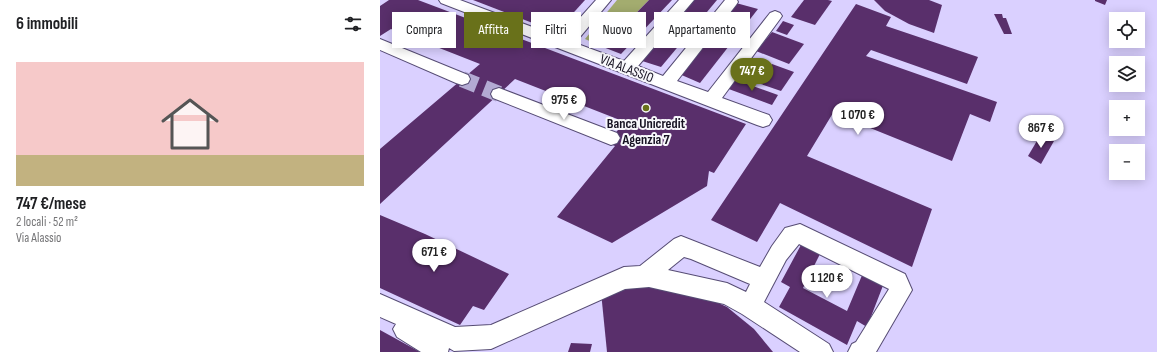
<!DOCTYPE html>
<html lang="it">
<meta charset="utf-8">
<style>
body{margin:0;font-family:"Sofia Sans Condensed",sans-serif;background:#f2f2f2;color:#202124;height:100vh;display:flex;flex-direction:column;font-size:15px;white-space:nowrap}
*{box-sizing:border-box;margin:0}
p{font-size:13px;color:#757577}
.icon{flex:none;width:22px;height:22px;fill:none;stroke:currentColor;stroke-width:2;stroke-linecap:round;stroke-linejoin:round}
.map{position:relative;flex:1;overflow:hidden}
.side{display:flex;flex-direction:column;background:#fff;width:380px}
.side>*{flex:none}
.hud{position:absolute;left:12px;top:12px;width:380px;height:36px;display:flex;gap:8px}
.buttons{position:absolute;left:729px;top:12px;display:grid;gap:8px}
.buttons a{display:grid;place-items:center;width:36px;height:36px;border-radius:0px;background:#fff;box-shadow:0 2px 10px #0003;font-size:20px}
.price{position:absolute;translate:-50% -34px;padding:0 9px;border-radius:14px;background:#fff;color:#222;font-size:13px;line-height:26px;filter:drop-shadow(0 1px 2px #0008)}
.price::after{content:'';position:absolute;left:50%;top:24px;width:12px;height:9px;margin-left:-6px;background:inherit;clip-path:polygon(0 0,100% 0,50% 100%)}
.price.current{background:#69711a;color:#fff}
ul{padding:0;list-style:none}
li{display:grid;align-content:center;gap:8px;height:212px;padding:0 16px}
li span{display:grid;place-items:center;height:124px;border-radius:0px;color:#555}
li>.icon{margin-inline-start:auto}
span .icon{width:72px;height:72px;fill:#fffc;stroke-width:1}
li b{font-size:17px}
h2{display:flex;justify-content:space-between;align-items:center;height:48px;padding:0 16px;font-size:17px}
.tag{padding:0 14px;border-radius:0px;background:#fff;box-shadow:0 2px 10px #0003;font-size:14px;line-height:36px}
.tag.current{background:#69711a;color:#fff}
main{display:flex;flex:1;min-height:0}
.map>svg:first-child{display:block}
.green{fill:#a3ac6f}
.building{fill:#592f6b}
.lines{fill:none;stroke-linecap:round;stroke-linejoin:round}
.minor-tunnel{stroke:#b3aad3;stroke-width:16;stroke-dasharray:16 8;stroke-linecap:butt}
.minor-casing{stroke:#564c74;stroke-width:2}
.minor{fill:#fff;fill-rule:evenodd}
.poi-dot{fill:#69711a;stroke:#f8f8fc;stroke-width:1.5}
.labels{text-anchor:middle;stroke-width:4;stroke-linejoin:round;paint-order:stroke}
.street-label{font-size:14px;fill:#161222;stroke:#f8f8fc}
.poi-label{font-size:14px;font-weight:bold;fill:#161222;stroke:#f8f8fc}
</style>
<main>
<section class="side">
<h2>6 immobili<svg class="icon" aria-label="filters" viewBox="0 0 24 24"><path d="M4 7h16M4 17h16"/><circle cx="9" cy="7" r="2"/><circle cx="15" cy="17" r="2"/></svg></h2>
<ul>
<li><span style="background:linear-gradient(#f6c9c9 75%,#c2b280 0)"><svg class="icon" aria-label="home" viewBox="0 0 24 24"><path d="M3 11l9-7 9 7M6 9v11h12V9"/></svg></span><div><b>747 €/mese</b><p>2 locali · 52 m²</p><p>Via Alassio</p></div></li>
</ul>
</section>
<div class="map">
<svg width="777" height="352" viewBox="0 0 777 352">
<rect width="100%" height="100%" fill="#dad0ff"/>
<polygon class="green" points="237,0 269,0 223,47 205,39"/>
<g class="building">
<polygon points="9,0 38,0 366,124 334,173 329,171 327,186 232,243 177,217 235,146 226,142 231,138 245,122 135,79 0,204 0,149 100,64 11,29 0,36 0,6"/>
<polygon points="93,0 205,0 176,32"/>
<polygon points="269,0 292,0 241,54 223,47"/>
<polygon points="310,0 337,0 281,67 259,60"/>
<polygon points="424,0 448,0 452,1 435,25 411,17"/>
<polygon points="494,0 549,0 562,5 554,33 529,24 505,11"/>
<polygon points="715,0 727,0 725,5 715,1"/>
<polygon points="356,3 378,9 320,83 297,73"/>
<polygon points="476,4 511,17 506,26 598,57 587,84 491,50 486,56 617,102 610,122 590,114 572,161 453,113 427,156 552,209 532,267 400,203 377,242 331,220"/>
<polygon points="614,14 622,14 623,18 626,18 632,34 624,34"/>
<polygon points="403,21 414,25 407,35 396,31"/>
<polygon points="392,32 424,44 409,64 376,51"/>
<polygon points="392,64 414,72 401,91 378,83"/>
<polygon points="353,79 398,95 392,105 346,88"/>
<polygon points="661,134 674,141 661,164 648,156"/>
<polygon points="0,215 45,234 129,274 104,310 93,306 80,325 0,288"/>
<polygon points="422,243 441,252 423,288 467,311 483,273 504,283 487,327 477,321 467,345 399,307 410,287 401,282"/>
<polygon points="281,285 317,293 347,307 374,329 393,352 227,352 221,292 252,287"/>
<polygon points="0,330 40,352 0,352"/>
<polygon points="191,343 212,344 210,352 188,352"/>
</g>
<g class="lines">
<polyline class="minor-tunnel" points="82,79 119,94"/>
<g class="minor-casing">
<g id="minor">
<polygon points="59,0 80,0 182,38 216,0 231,0 195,43 244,61 299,0 314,0 258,66 283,76 345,0 357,0 358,2 356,5 297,81 328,92 390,13 395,11 400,13 402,16 400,19 342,98 389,115 392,120 389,125 383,127 377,125 61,3"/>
<polygon points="0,39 88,75 90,79 88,83 82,85 76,83 0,50"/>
<polygon points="119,88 237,133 240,138 237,143 231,145 113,98 111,94 113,90"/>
<path d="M420 224 525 274 532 290 496 352H468L472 344 476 342 509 289 419 244 406 260 384 302 449 344 453 352H420L362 314 344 304 269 287 245 289 111 349 74 351 69 348 68 352H41L17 337 13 329 16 324 0 317V294L75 327 111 325 244 267 260 266 294 239 301 236 380 267 392 246 405 228ZM304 257 311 259 370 284 366 292 347 283 288 270Z"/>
</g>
</g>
<use href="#minor" class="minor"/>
</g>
<circle class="poi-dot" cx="266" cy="108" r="4"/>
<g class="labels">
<g class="street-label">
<text transform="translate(247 68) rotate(21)" y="5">VIA ALASSIO</text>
</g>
<g class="poi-label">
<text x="266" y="128">Banca Unicredit<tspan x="266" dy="16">Agenzia 7</tspan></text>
</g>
</g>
</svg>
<div class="buttons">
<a><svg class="icon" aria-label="locate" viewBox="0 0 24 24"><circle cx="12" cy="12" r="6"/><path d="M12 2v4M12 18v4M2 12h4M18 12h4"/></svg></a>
<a><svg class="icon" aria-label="layers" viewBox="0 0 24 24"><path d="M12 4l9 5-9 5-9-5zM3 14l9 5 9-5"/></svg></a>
<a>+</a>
<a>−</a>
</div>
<b class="price current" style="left:372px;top:92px">747 €</b>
<b class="price" style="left:184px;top:121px">975 €</b>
<b class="price" style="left:478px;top:136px">1 070 €</b>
<b class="price" style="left:661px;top:149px">867 €</b>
<b class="price" style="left:54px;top:273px">671 €</b>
<b class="price" style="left:447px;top:299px">1 120 €</b>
<div class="hud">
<a class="tag">Compra</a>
<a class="tag current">Affitta</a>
<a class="tag">Filtri</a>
<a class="tag">Nuovo</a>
<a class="tag">Appartamento</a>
</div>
</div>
</main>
